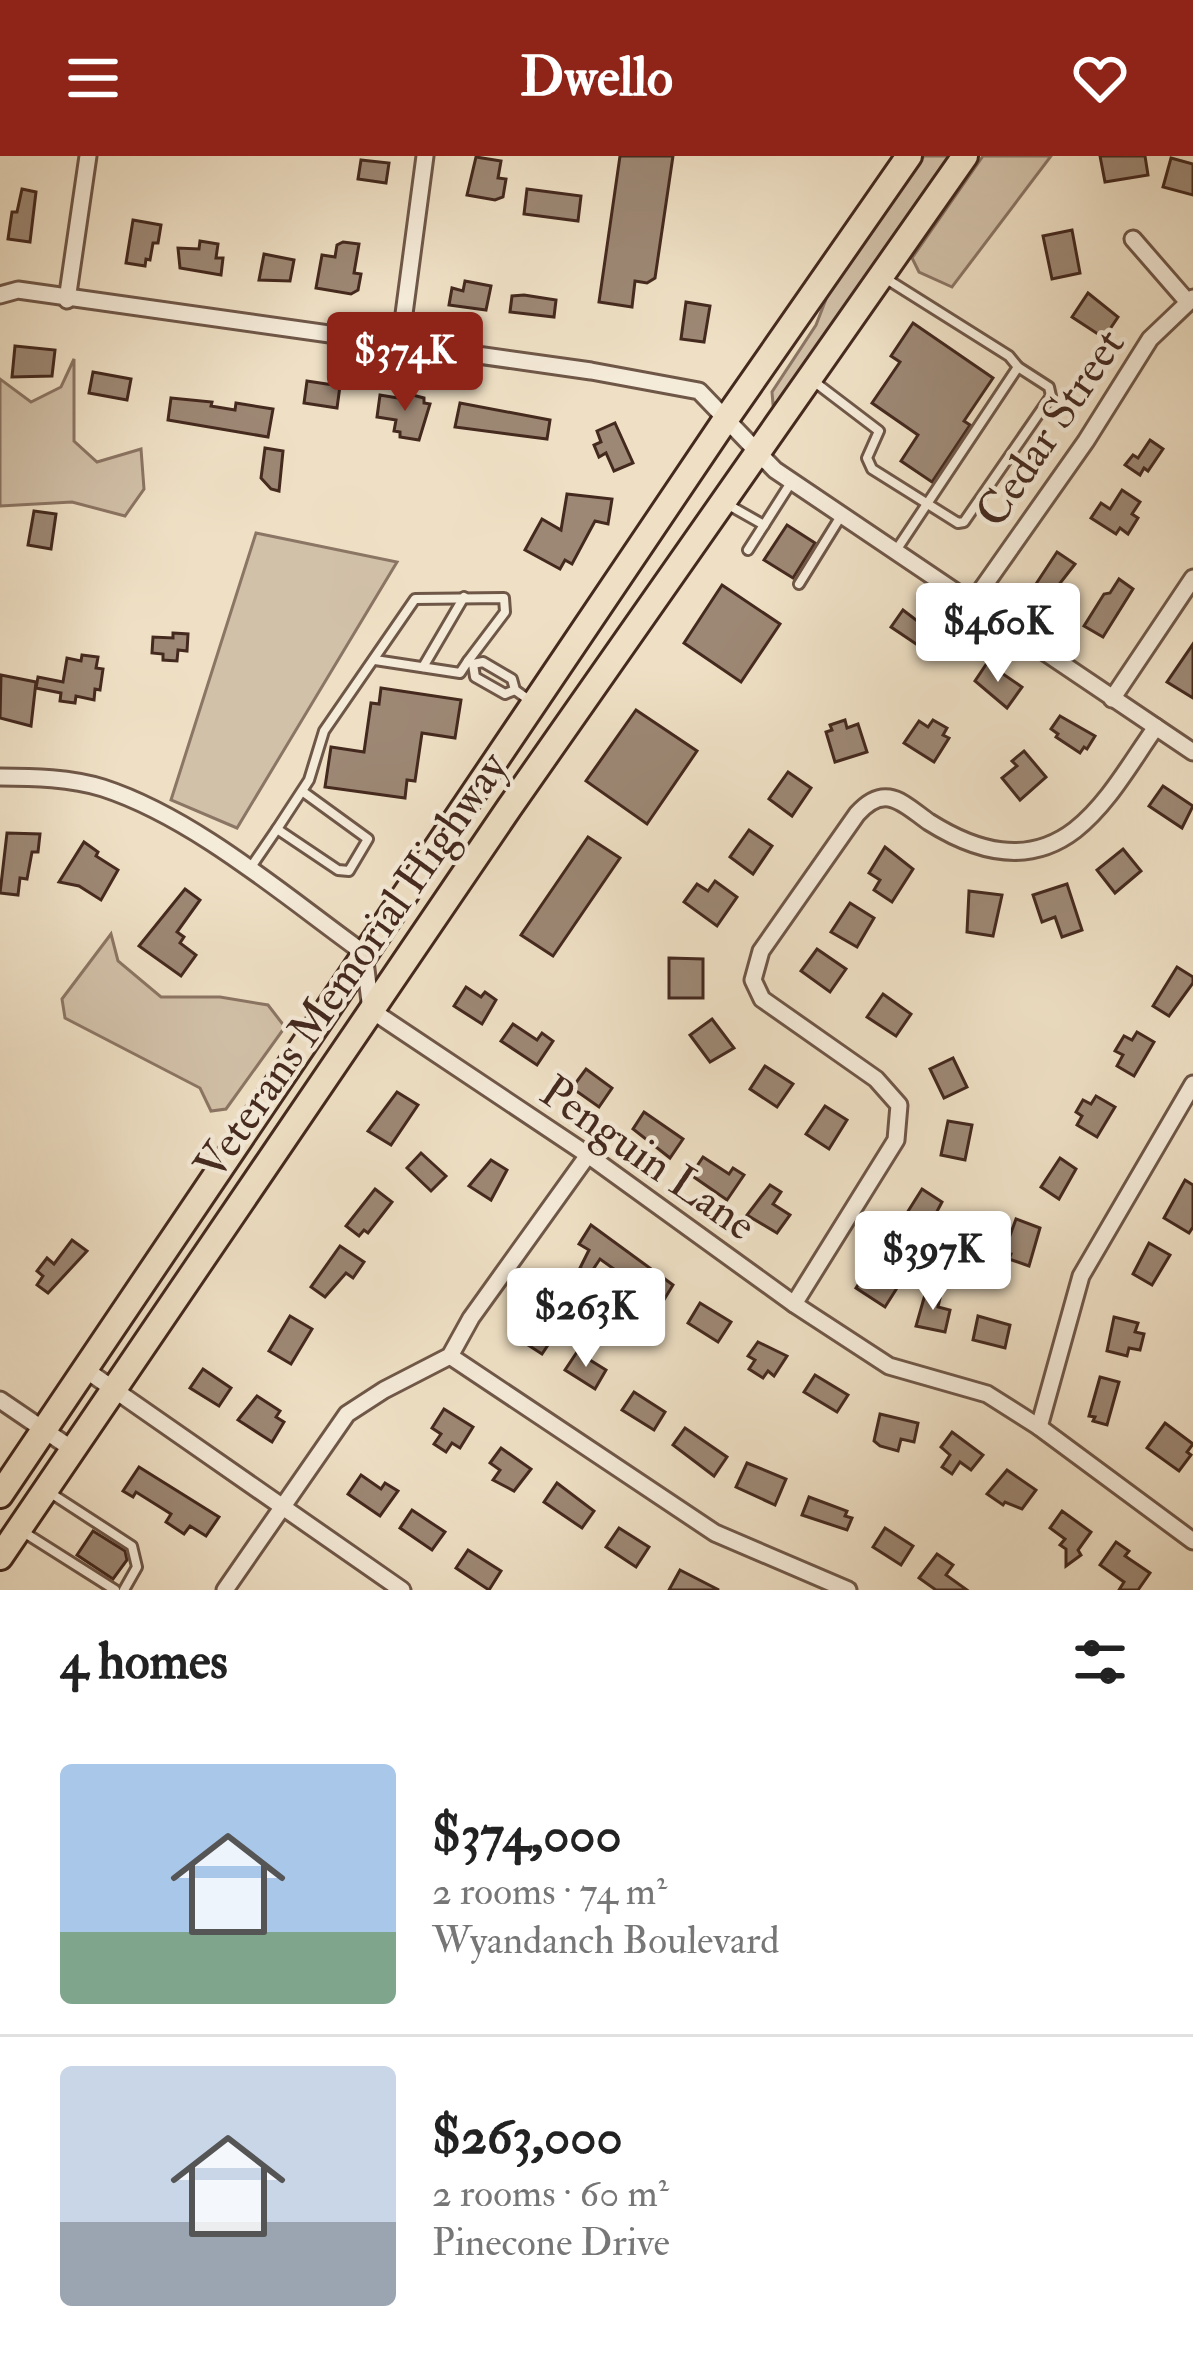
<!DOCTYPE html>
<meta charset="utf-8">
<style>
body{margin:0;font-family:"IM FELL Double Pica",serif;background:#f2f2f2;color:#222;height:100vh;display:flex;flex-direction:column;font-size:45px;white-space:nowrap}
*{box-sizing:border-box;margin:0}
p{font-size:39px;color:#767676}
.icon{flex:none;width:66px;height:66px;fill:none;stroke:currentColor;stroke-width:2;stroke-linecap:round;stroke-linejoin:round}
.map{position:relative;height:1434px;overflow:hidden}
.panel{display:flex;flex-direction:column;background:#fff;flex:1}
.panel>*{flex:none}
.price{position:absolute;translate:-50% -102px;padding:0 27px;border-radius:12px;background:#fff;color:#222;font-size:39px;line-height:78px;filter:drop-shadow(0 3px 6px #0008)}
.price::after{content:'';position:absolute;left:50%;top:72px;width:36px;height:27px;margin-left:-18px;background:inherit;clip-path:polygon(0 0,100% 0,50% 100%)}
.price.active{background:#8f2418;color:#fff}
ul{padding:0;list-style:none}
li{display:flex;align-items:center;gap:36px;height:300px;padding:0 60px}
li+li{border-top:3px solid #e0e0e0}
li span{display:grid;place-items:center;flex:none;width:336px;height:240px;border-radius:12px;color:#555}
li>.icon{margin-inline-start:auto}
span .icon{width:144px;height:144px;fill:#fffc;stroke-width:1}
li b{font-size:51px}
h2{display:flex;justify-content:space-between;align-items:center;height:144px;padding:0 60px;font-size:51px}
header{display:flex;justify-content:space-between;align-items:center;height:156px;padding:0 60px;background:#8f2418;color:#fff;font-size:54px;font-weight:700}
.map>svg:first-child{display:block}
.green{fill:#d2c1a9;stroke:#8b7564;stroke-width:3}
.building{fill:#9d8875;stroke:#44291e;stroke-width:3}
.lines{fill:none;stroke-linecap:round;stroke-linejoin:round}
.lane-casing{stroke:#6f5748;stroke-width:14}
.street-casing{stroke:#6f5748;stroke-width:21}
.primary-casing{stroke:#44291e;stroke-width:30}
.lane{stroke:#f5ebd9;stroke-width:8}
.street{stroke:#f5ebd9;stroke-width:15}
.primary{stroke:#efe0c5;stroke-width:24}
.labels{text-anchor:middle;stroke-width:9;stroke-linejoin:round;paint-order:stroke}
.street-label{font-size:45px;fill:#44291e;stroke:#f5ebd9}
</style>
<header><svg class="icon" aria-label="menu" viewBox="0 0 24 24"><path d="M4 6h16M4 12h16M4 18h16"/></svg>Dwello<svg class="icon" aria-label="heart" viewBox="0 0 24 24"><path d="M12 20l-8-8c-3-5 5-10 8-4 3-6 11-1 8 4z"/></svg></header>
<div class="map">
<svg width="1193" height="1434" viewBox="0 0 1193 1434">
<rect width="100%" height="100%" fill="#efe0c5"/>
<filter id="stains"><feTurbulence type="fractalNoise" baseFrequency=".00167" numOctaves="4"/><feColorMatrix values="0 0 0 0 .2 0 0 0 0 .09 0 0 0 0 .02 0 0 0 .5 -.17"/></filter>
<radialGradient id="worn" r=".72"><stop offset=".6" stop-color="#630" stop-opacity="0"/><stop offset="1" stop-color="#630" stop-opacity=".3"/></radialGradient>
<g class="green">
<polygon points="924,0 952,0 780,245 773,248 772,236 816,169 828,138"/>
<polygon points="983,0 1051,0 952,131 919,116 912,102"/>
<polygon points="74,203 74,285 97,306 141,293 144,333 125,360 72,346 0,350 0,223 31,246 61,231"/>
<polygon points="256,377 397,406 237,672 171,644"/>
<polygon points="111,778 118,805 161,841 220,841 268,849 285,871 226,953 211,955 200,932 65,862 62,843"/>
</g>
<g class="building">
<polygon points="620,0 673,0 655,122 647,127 635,125 632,151 599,146"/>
<polygon points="1100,0 1145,0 1148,19 1105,26"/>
<polygon points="476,1 501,5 498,22 506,23 503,41 495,44 467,39"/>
<polygon points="1171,2 1193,8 1193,39 1163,31"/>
<polygon points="361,4 389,7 386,27 358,23"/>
<polygon points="22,33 36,36 30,86 8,83 12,56 17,56"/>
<polygon points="527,33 581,40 578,65 524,58"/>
<polygon points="133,64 161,69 158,87 153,87 150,104 146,103 145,110 126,107"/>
<polygon points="1072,74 1080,117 1052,123 1043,80"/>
<polygon points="200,85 218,88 216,102 223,102 221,119 180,112 178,92 199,93"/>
<polygon points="343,86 359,88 354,117 361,118 358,134 351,138 316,132 322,99 335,101 337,89"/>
<polygon points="264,98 294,104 290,125 259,124"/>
<polygon points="465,125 491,130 486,154 449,149 452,132 463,135"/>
<polygon points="1088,137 1118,161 1104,182 1072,161"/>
<polygon points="524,139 556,144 554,161 510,156 512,140"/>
<polygon points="686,146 710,150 704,186 681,183"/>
<polygon points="913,167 993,222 964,265 970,269 932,326 901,305 918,279 872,247 900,206 891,200"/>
<polygon points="15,190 55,194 52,220 12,221"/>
<polygon points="93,216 131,223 127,244 89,237"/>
<polygon points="307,225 340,230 337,252 304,247"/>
<polygon points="405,237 424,242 424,247 430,248 419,284 400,281 400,276 394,275 396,264 377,261 380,239 404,243"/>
<polygon points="171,242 212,246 211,250 235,254 236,247 273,253 268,281 168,264"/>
<polygon points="460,247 550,264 547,283 455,271"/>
<polygon points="615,267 633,307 614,315 606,297 599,301 594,289 601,286 597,275"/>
<polygon points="1150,284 1163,293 1148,315 1144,312 1140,319 1125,309 1133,299 1138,302"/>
<polygon points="265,292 283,295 279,335 271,333 261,322"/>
<polygon points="1122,334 1140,346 1132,358 1138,362 1128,378 1120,372 1116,378 1091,362 1101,347 1110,353"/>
<polygon points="567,338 612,343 608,368 595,365 572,408 565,404 560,413 525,394 542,363 561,374"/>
<polygon points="34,355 56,358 51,393 28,389"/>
<polygon points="787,369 815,387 793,422 764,404"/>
<polygon points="1057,396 1075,408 1047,444 1032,434"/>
<polygon points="1119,423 1133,433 1103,481 1084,470 1104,438 1110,437"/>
<polygon points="722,429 780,468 741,526 684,487"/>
<polygon points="903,454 941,483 931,498 891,471"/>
<polygon points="173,477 188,478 187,495 178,494 177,505 163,504 163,498 152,497 153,481 173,482"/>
<polygon points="1193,488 1193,542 1167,526"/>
<polygon points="82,499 98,501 96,512 103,513 100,534 95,533 94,544 76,540 75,547 60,545 61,537 36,532 38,521 63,526 67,502 81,505"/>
<polygon points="987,507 1022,531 1007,552 975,525"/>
<polygon points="1,519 36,526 31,570 0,562"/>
<polygon points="381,532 461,544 455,582 422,577 415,625 407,624 405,642 325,631 331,591 364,596 371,547 379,548"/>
<polygon points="636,554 697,595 647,668 586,625"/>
<polygon points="1060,560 1095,580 1087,593 1084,591 1080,597 1056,581 1058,578 1051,573"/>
<polygon points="845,564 847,572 858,568 867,596 835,606 826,576 832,574 830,569"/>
<polygon points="933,564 947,572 943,579 949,582 934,606 904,587 919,565 928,571"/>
<polygon points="1024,595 1046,621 1020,644 1002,622 1017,610 1012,605"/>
<polygon points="788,616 811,632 792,660 769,643"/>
<polygon points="1163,630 1193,650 1182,672 1149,650"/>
<polygon points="749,674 772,690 753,718 730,701"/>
<polygon points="7,677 40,678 38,696 32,696 27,723 20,722 18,739 0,737"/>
<polygon points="588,681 620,702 553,800 521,779"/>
<polygon points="84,686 98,696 96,700 118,714 101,744 79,730 59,726"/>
<polygon points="885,691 913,713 892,746 874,734 880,724 869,717"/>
<polygon points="1123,693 1141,715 1115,737 1097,714"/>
<polygon points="715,725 737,741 717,770 684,746 697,728 708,735"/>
<polygon points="1067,728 1082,774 1062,781 1055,761 1042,766 1033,739"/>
<polygon points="185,733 200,744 177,776 184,781 180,787 196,799 181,820 139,790"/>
<polygon points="969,735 1002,739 993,780 967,776"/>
<polygon points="850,747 874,762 857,791 831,776"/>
<polygon points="817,793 846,813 830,836 801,815"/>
<polygon points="669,802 703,803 703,842 669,842"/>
<polygon points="1177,811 1193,821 1193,827 1169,860 1153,850"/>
<polygon points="466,831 481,841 485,836 496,844 482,868 454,850"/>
<polygon points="883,838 911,858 896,880 867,861"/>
<polygon points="712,863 734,892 710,906 690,879"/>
<polygon points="513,868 537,884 542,877 553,885 537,909 501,885"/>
<polygon points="1137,876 1154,886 1134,920 1117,910 1123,899 1115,895 1124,880 1132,884"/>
<polygon points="953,902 967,931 944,942 930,913"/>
<polygon points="765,910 793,928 777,951 750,933"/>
<polygon points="586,913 612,932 599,951 572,932"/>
<polygon points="397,936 418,949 391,989 368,975"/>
<polygon points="1096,940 1115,951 1097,981 1077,969 1082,960 1076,956 1083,944 1091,948"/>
<polygon points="825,950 847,964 829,993 806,978"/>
<polygon points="644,956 683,983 670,1002 633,973"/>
<polygon points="948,965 972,969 965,1004 941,999"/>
<polygon points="421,997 446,1020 431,1035 407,1012"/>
<polygon points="703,1001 729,1018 733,1012 744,1019 727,1044 691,1019"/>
<polygon points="1060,1002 1076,1013 1059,1043 1041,1031"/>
<polygon points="491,1004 507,1014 491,1044 469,1030"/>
<polygon points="1185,1024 1193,1029 1193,1071 1189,1077 1164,1062"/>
<polygon points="770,1029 781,1036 773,1048 790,1059 777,1077 747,1059"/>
<polygon points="375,1033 392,1046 368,1077 364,1074 359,1080 346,1070"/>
<polygon points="922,1033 942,1046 923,1082 900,1068"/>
<polygon points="1016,1063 1040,1072 1029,1110 1009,1103 1011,1098 1004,1096"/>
<polygon points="591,1069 673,1129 662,1147 655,1143 645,1154 628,1148 639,1131 600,1103 590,1118 580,1112 589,1094 579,1088"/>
<polygon points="72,1084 87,1095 48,1137 37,1129 43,1120 37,1115 47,1102 54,1108"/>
<polygon points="1149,1087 1170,1099 1152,1129 1133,1118"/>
<polygon points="340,1090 364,1106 353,1122 346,1117 325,1141 311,1131"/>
<polygon points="868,1113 897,1132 885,1151 856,1132"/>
<polygon points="926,1135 941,1138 938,1151 950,1154 945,1176 916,1170"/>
<polygon points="700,1147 731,1166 718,1186 688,1167"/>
<polygon points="290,1160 312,1173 291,1208 269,1195"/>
<polygon points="523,1160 554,1180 542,1198 511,1178"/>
<polygon points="978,1160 1010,1169 1005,1192 973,1184"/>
<polygon points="1114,1161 1138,1167 1135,1176 1144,1178 1140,1194 1129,1192 1127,1200 1107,1195"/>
<polygon points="758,1186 787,1200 774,1220 768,1215 763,1222 749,1213 755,1204 748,1200"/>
<polygon points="577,1196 606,1214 595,1233 565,1214"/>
<polygon points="203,1213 231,1232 219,1250 190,1232"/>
<polygon points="815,1219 848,1239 837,1256 804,1236"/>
<polygon points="1100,1221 1119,1226 1107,1269 1093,1265 1095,1261 1089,1260"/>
<polygon points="634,1236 665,1256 654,1274 622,1254"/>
<polygon points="257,1240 280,1255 276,1261 284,1266 272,1286 238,1264"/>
<polygon points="444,1253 473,1271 460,1292 452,1287 446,1296 434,1288 441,1278 432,1272"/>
<polygon points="880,1258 918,1267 914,1286 901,1283 898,1295 880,1290 874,1285"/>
<polygon points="1165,1267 1193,1288 1187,1296 1191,1299 1179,1315 1147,1292"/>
<polygon points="685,1272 727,1301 714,1320 673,1289"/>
<polygon points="952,1276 983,1299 971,1314 960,1306 952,1318 942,1311 950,1299 941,1291"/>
<polygon points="501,1292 531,1313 514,1335 493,1324 500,1314 490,1307"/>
<polygon points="747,1307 786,1323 775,1349 736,1331"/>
<polygon points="139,1311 219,1361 206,1380 190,1370 184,1378 166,1366 171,1358 136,1336 133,1341 123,1335"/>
<polygon points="1007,1314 1036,1334 1022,1353 1005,1346 1003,1349 987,1338"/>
<polygon points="361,1319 381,1333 385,1327 398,1335 380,1360 348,1338"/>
<polygon points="557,1327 594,1355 582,1372 544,1346"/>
<polygon points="809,1341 847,1355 845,1360 852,1362 847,1374 802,1359"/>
<polygon points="412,1354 445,1376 432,1394 400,1372"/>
<polygon points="1062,1355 1091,1376 1078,1394 1081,1399 1066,1410 1066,1393 1060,1389 1065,1383 1050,1372"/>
<polygon points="619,1372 649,1391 636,1411 606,1391"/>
<polygon points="885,1372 913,1390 901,1409 873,1391"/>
<polygon points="93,1375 125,1395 127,1404 113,1423 77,1399"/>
<polygon points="1116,1386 1129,1395 1125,1400 1150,1417 1138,1434 1119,1434 1124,1426 1100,1409"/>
<polygon points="468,1394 501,1415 489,1434 456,1412"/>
<polygon points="937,1398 953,1409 946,1419 967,1434 936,1434 919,1422"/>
<polygon points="680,1414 719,1434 669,1434"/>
</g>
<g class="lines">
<g class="lane-casing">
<g id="lane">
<polyline points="885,122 1009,200 1018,211 897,393"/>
<polyline points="816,227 879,275 867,302 872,313 958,367 964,366 1051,240 1049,231 1018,211"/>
<polyline points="725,347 764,369 792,325"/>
<polyline points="748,394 764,369"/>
<polyline points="799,428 841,360"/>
<polyline points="375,504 460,517 468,505"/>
<polyline points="473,508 483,506 512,523 515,534 529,544"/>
<polyline points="423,511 464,441"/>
<polyline points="302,635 368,683 349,715 338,714 277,673 309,624 324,575 415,443 504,442 505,456 468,505 473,508 475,521 505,538 515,534"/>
<polyline points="251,711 277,673"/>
<polyline points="49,1336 132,1390 137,1411 124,1434"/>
<polyline points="25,1377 115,1434"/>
</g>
</g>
<g class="street-casing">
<g id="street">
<polyline points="1133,83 1187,145"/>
<polyline points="0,139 18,134 591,215 699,235 775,314 1193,596"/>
<polyline points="67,144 88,0"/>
<polyline points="400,188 425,0"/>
<polyline points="972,447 1086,285 1150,183 1193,142"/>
<polyline points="1112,543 1193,422"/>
<path d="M0 621C33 621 71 622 103 632 195 662 286 741 364 797L371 854 588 999 794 1148 889 1210 987 1238 1039 1271 1193 1385"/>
<path d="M794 1148 896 984 899 949 876 923 762 843 753 824 761 795 857 658C865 649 876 640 889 642 903 644 917 658 929 666 975 695 1027 711 1075 674 1109 647 1131 606 1156 571"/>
<polyline points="450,1200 715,1377 848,1434"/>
<polyline points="86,1214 402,1434"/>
<polyline points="0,1244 72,1293"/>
<polyline points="1039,1271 1081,1120 1193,928"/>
<polyline points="225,1434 347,1258 384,1234 450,1200 471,1162 588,999"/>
</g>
</g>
<g class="primary-casing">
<g id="primary">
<polyline points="0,1339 726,263 909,0"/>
<polyline points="0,1401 509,652 965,0"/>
</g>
</g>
<use href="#lane" class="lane"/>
<use href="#street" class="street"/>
<use href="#primary" class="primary"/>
</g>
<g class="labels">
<g class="street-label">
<text transform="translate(1049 271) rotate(-56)" y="16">Cedar Street</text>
<text transform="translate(350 809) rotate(-55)" y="16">Veterans Memorial Highway</text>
<text transform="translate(649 1001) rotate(35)" y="16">Penguin Lane</text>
</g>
</g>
<rect width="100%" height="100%" filter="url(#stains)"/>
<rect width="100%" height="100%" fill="url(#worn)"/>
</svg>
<b class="price active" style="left:405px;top:258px">$374K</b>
<b class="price" style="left:998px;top:529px">$460K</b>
<b class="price" style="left:933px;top:1157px">$397K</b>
<b class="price" style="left:586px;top:1214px">$263K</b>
</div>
<section class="panel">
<h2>4 homes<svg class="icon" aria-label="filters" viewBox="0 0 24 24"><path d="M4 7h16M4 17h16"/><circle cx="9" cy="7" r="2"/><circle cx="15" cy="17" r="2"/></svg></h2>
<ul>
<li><span style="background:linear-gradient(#a9c7e8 70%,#7fa58c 0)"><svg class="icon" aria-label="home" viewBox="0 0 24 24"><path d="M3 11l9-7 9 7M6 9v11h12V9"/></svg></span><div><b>$374,000</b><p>2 rooms · 74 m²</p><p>Wyandanch Boulevard</p></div></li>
<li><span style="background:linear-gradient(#c9d6e8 65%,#9aa5b1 0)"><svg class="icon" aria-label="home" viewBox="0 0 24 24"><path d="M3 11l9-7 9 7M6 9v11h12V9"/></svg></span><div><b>$263,000</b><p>2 rooms · 60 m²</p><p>Pinecone Drive</p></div></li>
</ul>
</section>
